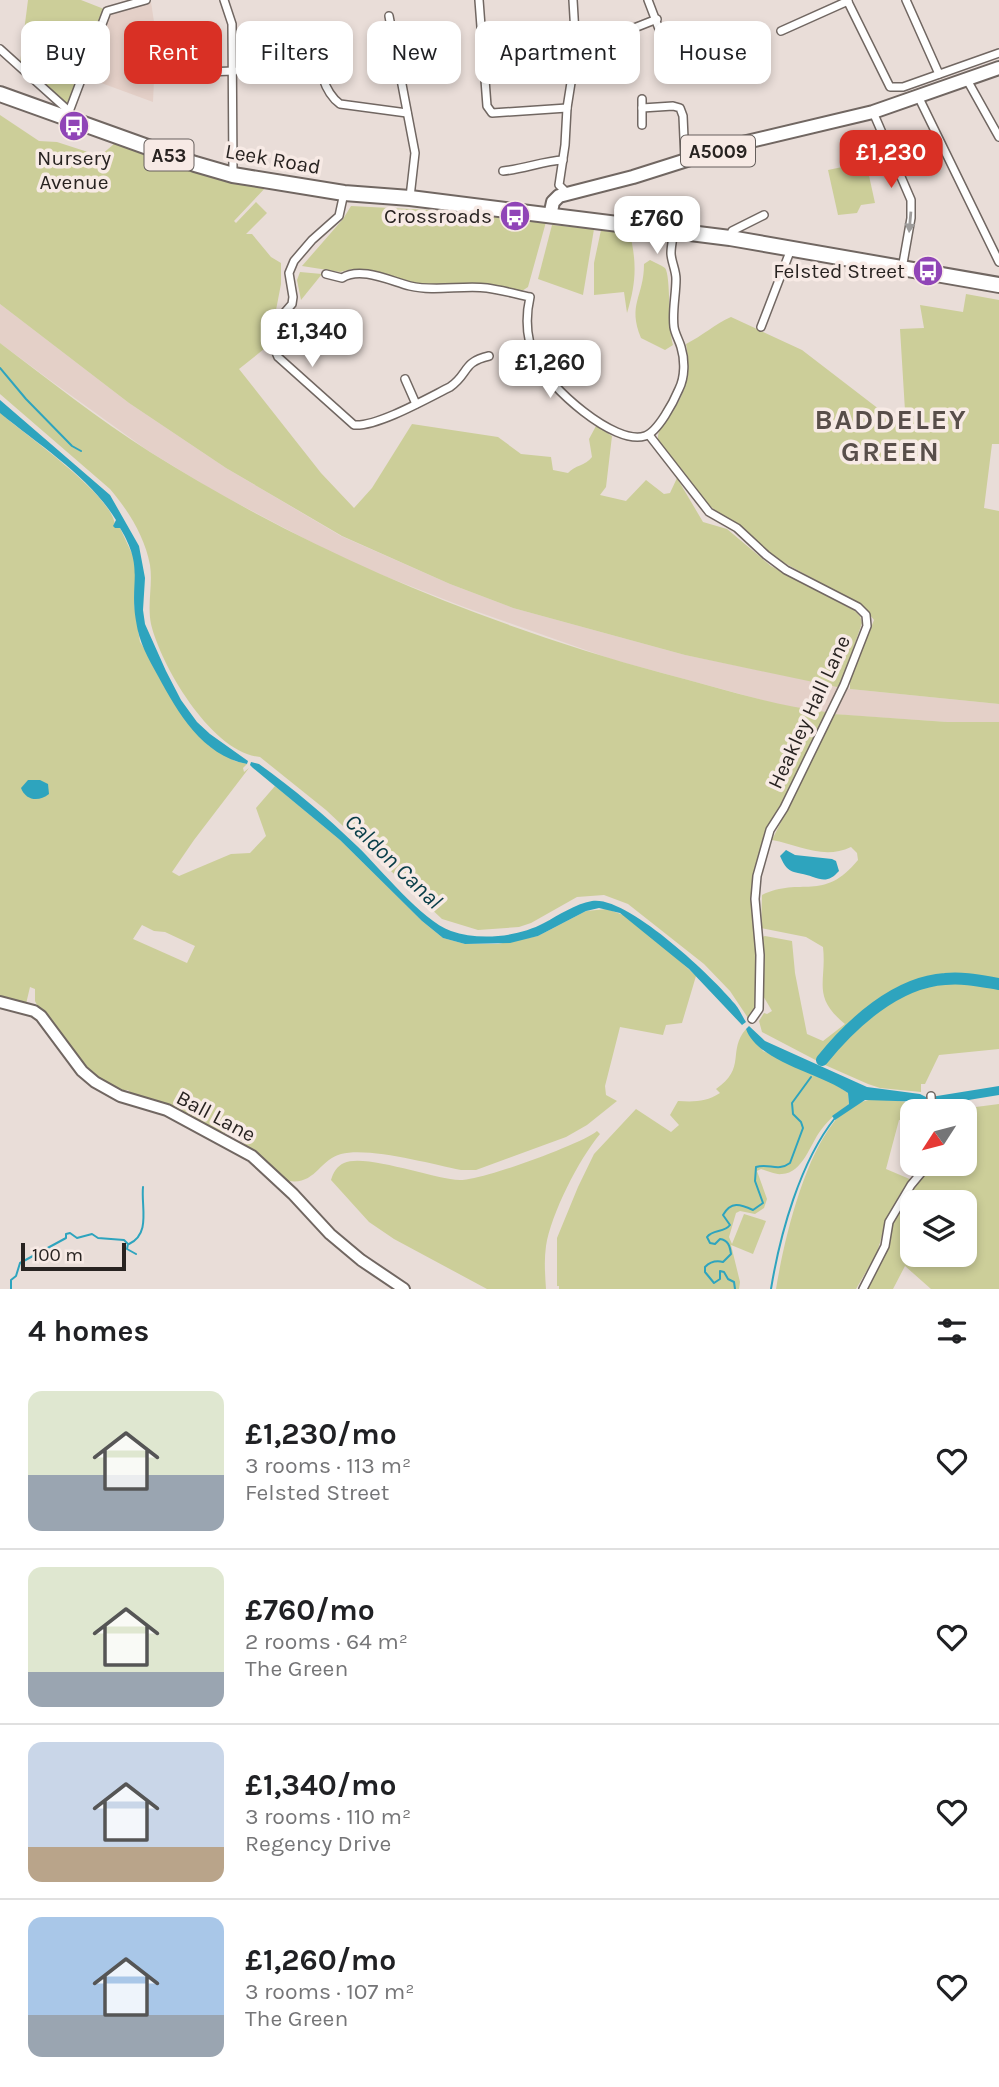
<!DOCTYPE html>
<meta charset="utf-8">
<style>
body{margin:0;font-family:Karla,sans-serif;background:#f2f2f2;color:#202124;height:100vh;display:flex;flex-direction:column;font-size:26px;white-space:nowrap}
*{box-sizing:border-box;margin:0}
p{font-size:23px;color:#757577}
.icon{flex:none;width:38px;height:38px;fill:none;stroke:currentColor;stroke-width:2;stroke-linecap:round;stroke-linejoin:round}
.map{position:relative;height:1289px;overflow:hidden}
.side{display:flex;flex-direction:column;background:#fff;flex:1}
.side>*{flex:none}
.banner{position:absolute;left:21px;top:21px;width:957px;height:63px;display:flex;gap:14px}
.needle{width:46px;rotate:234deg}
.buttons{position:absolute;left:900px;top:1099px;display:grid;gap:14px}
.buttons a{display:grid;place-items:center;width:77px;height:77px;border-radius:14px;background:#fff;box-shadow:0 4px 10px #0003;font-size:35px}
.scale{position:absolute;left:21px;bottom:18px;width:105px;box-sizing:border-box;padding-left:7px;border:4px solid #282321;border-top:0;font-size:19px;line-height:24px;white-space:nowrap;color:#282321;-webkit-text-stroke:5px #f7eae5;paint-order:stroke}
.price{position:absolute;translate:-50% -60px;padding:0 16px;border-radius:14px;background:#fff;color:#222;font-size:23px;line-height:46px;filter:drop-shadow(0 2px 4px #0008)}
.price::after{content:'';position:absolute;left:50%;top:42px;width:21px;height:16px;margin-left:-10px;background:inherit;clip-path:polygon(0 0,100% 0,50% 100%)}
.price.on{background:#d93025;color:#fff}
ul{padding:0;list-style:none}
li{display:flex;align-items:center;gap:21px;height:175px;padding:0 28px}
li+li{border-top:2px solid #e0e0e0}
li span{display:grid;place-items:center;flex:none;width:196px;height:140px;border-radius:14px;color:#555}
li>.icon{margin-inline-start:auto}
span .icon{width:84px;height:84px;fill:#fffc;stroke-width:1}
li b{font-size:30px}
h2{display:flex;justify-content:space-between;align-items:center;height:84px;padding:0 28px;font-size:30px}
.pill{padding:0 24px;border-radius:14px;background:#fff;box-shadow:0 4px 10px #0003;font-size:24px;line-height:63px}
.pill.on{background:#d93025;color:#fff}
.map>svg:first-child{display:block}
.built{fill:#e4d0c8}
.green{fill:#ccce99;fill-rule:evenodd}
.water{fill:#2ea4be}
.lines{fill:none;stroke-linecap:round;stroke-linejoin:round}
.stream{stroke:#2ea4be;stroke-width:2}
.river{stroke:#2ea4be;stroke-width:12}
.street-casing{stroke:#716762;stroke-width:10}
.secondary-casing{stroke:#716762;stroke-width:14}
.primary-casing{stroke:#716762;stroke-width:16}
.highway-casing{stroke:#716762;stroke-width:18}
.street{stroke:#fff;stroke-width:7}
.secondary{stroke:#fff;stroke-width:10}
.primary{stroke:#fff;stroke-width:12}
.highway{stroke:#fff;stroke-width:14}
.oneway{fill:#9e9c9b}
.labels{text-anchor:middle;stroke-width:7;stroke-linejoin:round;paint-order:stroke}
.shield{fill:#f7eae5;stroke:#665f5c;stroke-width:2}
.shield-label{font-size:19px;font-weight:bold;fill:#282321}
.poi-label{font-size:21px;fill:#282321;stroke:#f7eae5;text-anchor:end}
.street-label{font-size:21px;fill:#282321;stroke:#f7eae5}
.water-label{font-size:23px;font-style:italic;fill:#073c47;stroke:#f7eae5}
.district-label{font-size:28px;font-weight:bold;letter-spacing:2px;fill:#584e4a;stroke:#f7eae5}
</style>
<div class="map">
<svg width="999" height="1289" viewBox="0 0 999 1289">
<rect width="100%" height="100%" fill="#e9ddd8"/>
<g class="built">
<polygon points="151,2 156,35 153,102 85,77 108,16 115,12"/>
<polygon points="0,304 129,403 226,468 341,536 450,584 513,608 685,655 850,689 999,704 999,722 947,722 845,715 792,708 614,660 464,607 351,563 214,491 147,450 47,378 0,343"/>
</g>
<g class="green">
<polygon points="28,0 81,0 104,9 69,107 20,63"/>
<path d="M0 115 39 141 57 142 100 156 115 143C167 164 213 177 268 185L234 221 236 223 256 202 267 213 246 234H252L271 257 281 263V284L276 310 268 318 263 333 264 349 239 369 321 473 354 508 372 488 412 424 498 437 521 454 551 457 553 470 568 473C575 465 585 466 592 457L589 439 596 426 612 436 606 487 600 495 626 501 646 480 664 494 670 493 677 478 703 522 727 529 771 566 855 611 860 616 862 623 841 684 837 687 685 655 513 608 450 584 342 536 226 468 129 403 0 304Z"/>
<polygon points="866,162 875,203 861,205 857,213 838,215 828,170"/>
<polygon points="351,206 469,212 546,222 528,287 519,293 450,286 411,285 396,278 352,269 340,272 302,266 343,219"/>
<polygon points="552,225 594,229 583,295 538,279"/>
<path d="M601 230 630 234C637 264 636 283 627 313L624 292 594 295V263Z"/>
<path d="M650 260C654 262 661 265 665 268 671 275 668 329 673 345L665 350 641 338C627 304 644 297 644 264Z"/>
<polygon points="300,272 322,274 301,300 297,280"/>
<path d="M966 294 999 300V444H992L984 508 999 511V704L850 689V680L874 620 863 606 768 554 744 529 718 513 702 499 658 441C657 430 663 426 669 417 686 394 691 372 686 344 702 336 715 324 731 317L802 350 897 423 906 427 900 329 924 328 920 305 963 312Z"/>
<path d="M0 343C49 380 98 419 150 452 307 551 482 624 662 673 716 687 770 705 826 712L786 798 764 837 756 865 751 895 756 938V994L755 1008 748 1018 730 991 704 964 628 904 604 895 577 897 531 923 519 927 478 930 442 919 326 810 260 757C212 753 161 666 151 624 147 604 153 585 150 565 145 537 128 510 110 489L0 394Z"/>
<path d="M0 407 5 417C28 437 118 499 115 528H120L134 558 136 572 134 605 140 642 209 746 235 761 247 764 243 768 244 772 249 768 194 840 172 872 179 876 231 854 250 853 266 836 256 808 275 786 340 840 422 921 443 938 465 944H498L538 936 586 911 607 909 626 916 669 951 696 976 682 1023 666 1025 663 1035 620 1027 605 1086 606 1095 617 1101 587 1125 566 1137 476 1170H461C430 1164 370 1147 341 1154 318 1160 315 1188 284 1180L235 1135 216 1131 134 1097 128 1090C95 1096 56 1030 38 1007L35 1001V989L30 987 26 1004 0 998ZM142 925 154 931 165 932 195 946 187 963 133 939Z"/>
<path d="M834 714 947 722H999V1049L939 1055 925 1084H921V1092L880 1088 868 1084 825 1065 762 1032 759 1021 764 1013 767 1014 772 1011 762 994V937L765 936 792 941 795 973 807 1034 823 1041 845 1024C811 996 827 982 823 947L806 937 761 928 762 895C801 876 823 903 858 860L857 853 851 847C823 860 800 845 772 840Z"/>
<path d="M746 1029 763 1051 828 1080 848 1093 849 1104C838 1112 829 1119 821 1130 810 1144 803 1173 782 1174 776 1175 767 1171 761 1169L757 1171 767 1199 764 1208 755 1214 740 1211 736 1213 729 1237 732 1244 744 1214 766 1221 753 1254 731 1245 740 1282 739 1289H559V1286H557V1238L578 1187 594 1154 636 1109 671 1132 679 1125 670 1115 678 1101C694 1102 706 1102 720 1093L716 1089C747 1068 727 1051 746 1029Z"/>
<path d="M875 1099 920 1103 919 1111H912V1122L899 1120 886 1169 912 1180 900 1194 887 1218 877 1253 856 1289H776C784 1240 803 1161 834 1122 843 1110 861 1100 875 1099Z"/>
<path d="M999 1104V1289H931L905 1266 893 1289H867L885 1251 892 1224 925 1164H964V1111H945ZM912 1202H964V1255H912Z"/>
<path d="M597 1131 600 1134C579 1159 551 1214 546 1246 544 1260 545 1274 546 1289H487L394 1239 369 1222 331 1180C333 1173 337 1166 344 1163 365 1153 433 1179 460 1180 480 1181 582 1144 597 1131Z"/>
</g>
<g class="water">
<path d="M0 400 110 495 139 546 145 578 143 610 145 624 166 671 181 700 197 722 210 734 248 761 247 764C202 755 178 713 158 676 148 658 139 642 136 621 129 581 145 569 120 528H115L113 526 116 520C89 476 40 446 0 413Z"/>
<path d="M251 762 259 764C294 789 326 816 357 846 381 869 421 920 451 931 479 941 518 937 544 923 559 915 575 904 592 901 627 895 713 977 735 1004 740 1010 742 1016 746 1022L742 1025 689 969 620 913 599 908 586 911 538 936 510 943 465 944 443 938 422 921 340 840 253 768 250 765Z"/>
<path d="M28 780H40L48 784 49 794C39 802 26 801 21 788Z"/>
<path d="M786 850 795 855 832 859 836 861 839 871C830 881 824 881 813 877 795 870 789 877 780 856Z"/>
<path d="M749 1026 765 1041 867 1087 920 1094 926 1097V1102L865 1100 835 1120 832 1116 849 1104 848 1093C820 1073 758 1062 746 1029Z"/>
<polygon points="999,1086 999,1095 944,1104 932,1101 932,1097 937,1096"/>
</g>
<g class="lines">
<g class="stream">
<polyline points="0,368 26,399 72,446 81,451"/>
<path d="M129 1244C151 1234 141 1207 143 1187"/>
<polyline points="11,1289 11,1280 16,1276 20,1263 66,1238 66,1234 70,1233 77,1238 92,1234 98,1238 124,1240 128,1244 127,1249 136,1254"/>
<path d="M735 1289 734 1282 728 1279 724 1272 720 1271V1279L714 1283 705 1272V1267C710 1262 715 1260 723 1262L731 1254C730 1246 728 1240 720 1239L715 1244 710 1243 707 1237C713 1229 724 1233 730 1225L723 1215C731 1201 740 1204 753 1210L763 1203 755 1181 756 1167C769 1163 778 1172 790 1163L803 1128 801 1122 793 1114 792 1103 811 1077"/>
<path d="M771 1289C780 1234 800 1162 835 1118"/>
</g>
<path class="river" d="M822 1060C851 1024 896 982 945 979 963 977 981 981 999 984"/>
<g class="street-casing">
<g id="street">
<polyline points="224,0 232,24 233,174"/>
<polyline points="479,0 487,106 492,113 567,108"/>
<polyline points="648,0 672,63"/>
<polyline points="847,0 890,87 903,87 999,53"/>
<polyline points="906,0 939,74"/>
<polyline points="389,16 415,153 410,197"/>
<path d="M313 26C318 51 318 88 340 104L407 113"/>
<polyline points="781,31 848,1"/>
<polyline points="0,49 70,112"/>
<polyline points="576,51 657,19"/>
<polyline points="165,64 204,72 234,71"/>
<polyline points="966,78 999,137"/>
<polyline points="918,96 999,262"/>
<polyline points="642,108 673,106 680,108 683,116 685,161"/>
<polyline points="873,112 911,200 911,218 902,269"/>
<polyline points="67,117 107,11 146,0"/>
<polyline points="642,125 642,99"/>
<path d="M503 171C524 169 543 161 563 160"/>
<path d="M344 193 339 216 312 240 294 261 289 273 293 297 292 304 278 320 272 343 278 357 354 425C377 427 428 398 450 387 469 374 462 362 489 356"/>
<polyline points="567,193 559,185 565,145 567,108 576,51 573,0"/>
<polyline points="730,238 732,231 764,215"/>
<path d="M326 274 342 278C361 266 390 281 410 286 435 292 462 285 487 288 501 290 516 294 530 297 525 319 526 339 536 360 548 386 614 446 645 436 658 432 674 401 679 389 685 377 685 360 681 347 679 340 675 334 674 327 672 311 676 295 676 279 676 270 671 261 671 253 671 246 673 238 674 231"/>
<polyline points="761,327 791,249"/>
<polyline points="405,379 416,404"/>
<polyline points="649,435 709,512 737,528 766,555 786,570 858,607 866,615 867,626 844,685 784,808 770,830 757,876 755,899 760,955 759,1009 752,1019"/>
<polyline points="931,1096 932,1111"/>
<polyline points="863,1289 885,1246 889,1222 911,1185 921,1173 924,1164"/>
</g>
</g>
<g class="secondary-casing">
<polyline id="secondary" points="0,1002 34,1011 41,1016 82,1071 95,1082 120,1096 167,1110 252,1156 293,1194 330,1234 361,1260 404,1289"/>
</g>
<g class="primary-casing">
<polyline id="primary" points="550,216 553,202 559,196 633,177 734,145 873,112 999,68"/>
</g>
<g class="highway-casing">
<polyline id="highway" points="0,94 195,164 233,175 344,193 410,198 730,238 999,285"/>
</g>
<use href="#street" class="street"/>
<use href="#secondary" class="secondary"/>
<use href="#primary" class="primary"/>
<use href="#highway" class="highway"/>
</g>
<defs><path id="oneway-solid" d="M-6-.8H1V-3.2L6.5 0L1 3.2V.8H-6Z" transform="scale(1.75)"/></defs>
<use class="oneway" href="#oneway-solid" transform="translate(910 222) rotate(95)"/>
<defs>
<g id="bus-disc" transform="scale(1.575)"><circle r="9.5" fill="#9045b7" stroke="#f7eae5"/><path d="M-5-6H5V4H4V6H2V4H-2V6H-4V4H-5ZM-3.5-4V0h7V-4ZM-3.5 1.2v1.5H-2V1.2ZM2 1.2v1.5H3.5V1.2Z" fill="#fff"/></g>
</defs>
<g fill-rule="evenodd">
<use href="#bus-disc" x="74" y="126"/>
<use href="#bus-disc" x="515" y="216"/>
<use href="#bus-disc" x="928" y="271"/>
</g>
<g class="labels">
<g class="shield">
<rect x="681" y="135.5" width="74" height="31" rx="5"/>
<rect x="144.5" y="139.5" width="49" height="31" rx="5"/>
</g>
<g class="shield-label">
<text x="718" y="158">A5009</text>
<text x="169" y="162">A53</text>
</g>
<g class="poi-label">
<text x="74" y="165" text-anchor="middle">Nursery<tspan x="74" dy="24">Avenue</tspan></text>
<text x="492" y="223">Crossroads</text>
<text x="905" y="278">Felsted Street</text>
</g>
<g class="street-label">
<text transform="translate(273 159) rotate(10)" y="7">Leek Road</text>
<text transform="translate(809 712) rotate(-65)" y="7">Heakley Hall Lane</text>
<text transform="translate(216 1116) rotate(28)" y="7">Ball Lane</text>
</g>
<g class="water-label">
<text transform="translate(394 861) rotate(44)" y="8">Caldon Canal</text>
</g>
<g class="district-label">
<text x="891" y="429">BADDELEY<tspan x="891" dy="32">GREEN</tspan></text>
</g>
</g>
</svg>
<div class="buttons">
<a><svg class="needle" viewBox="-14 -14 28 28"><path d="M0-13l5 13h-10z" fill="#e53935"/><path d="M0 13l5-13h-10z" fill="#757577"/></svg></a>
<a><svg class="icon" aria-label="layers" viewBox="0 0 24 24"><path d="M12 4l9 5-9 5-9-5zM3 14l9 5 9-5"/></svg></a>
</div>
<div class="scale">100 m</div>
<b class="price on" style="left:891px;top:190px">£1,230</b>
<b class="price" style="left:657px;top:256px">£760</b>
<b class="price" style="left:312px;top:369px">£1,340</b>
<b class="price" style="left:550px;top:400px">£1,260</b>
<div class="banner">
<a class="pill">Buy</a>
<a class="pill on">Rent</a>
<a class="pill">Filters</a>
<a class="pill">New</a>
<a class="pill">Apartment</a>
<a class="pill">House</a>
</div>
</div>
<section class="side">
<h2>4 homes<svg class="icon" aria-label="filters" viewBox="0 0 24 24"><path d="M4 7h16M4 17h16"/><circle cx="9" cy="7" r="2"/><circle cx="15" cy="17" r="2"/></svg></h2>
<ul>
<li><span style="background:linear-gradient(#dfe7d0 60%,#9aa5b1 0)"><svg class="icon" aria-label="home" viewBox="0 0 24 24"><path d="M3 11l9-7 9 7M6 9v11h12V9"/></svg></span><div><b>£1,230/mo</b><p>3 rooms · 113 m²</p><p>Felsted Street</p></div><svg class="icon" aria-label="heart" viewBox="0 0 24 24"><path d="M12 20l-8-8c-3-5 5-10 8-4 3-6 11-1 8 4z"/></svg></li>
<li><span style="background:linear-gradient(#dfe7d0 75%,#9aa5b1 0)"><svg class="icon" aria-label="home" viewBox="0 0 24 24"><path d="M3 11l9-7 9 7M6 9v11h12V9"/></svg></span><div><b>£760/mo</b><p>2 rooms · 64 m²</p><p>The Green</p></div><svg class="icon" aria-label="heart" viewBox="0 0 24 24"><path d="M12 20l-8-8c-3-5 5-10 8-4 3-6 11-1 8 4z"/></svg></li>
<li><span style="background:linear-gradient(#c9d6e8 75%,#b9a48a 0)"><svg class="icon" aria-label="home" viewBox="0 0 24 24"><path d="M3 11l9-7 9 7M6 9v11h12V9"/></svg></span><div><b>£1,340/mo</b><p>3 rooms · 110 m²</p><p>Regency Drive</p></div><svg class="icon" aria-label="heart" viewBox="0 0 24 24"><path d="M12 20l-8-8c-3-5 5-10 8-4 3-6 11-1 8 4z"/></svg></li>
<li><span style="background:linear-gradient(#a9c7e8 70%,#9aa5b1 0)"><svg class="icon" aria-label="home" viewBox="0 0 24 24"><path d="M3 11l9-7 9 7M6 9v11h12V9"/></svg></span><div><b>£1,260/mo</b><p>3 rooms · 107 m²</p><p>The Green</p></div><svg class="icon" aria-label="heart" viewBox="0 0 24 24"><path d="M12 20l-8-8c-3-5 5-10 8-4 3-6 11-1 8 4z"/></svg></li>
</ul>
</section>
